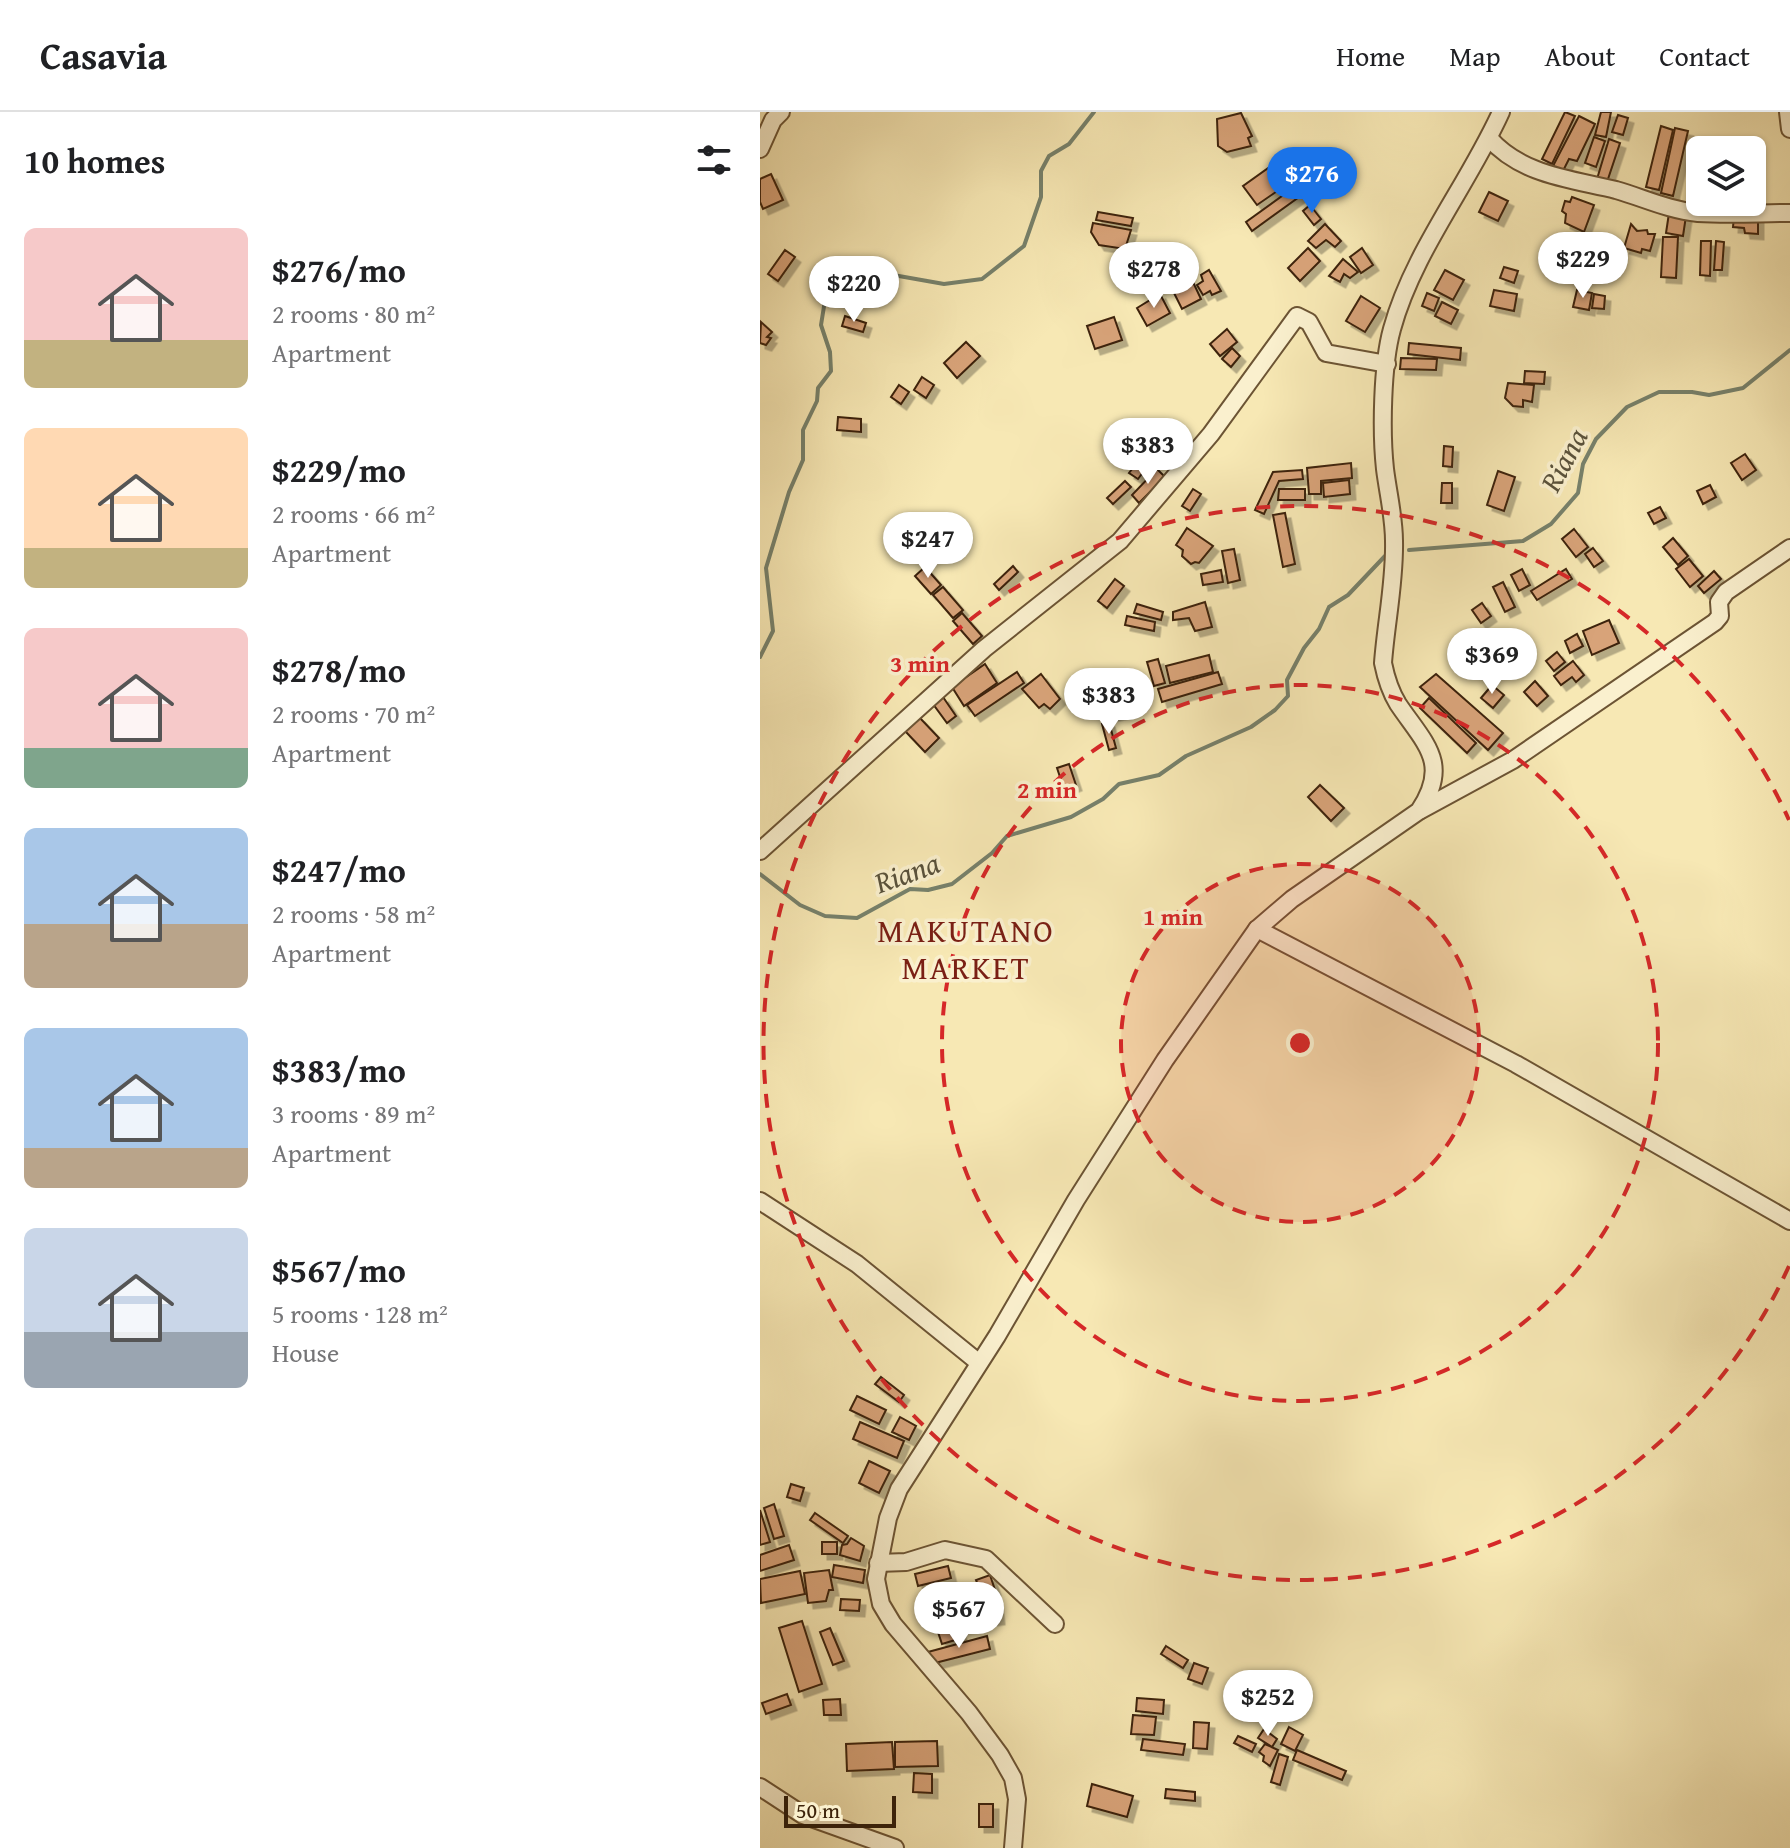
<!DOCTYPE html>
<meta charset="utf-8">
<style>
body{margin:0;font-family:"Gentium Book Plus",serif;background:#f2f2f2;color:#202124;height:100vh;display:flex;flex-direction:column;font-size:30px;white-space:nowrap}
*{box-sizing:border-box;margin:0}
p{font-size:26px;color:#757577}
.icon{flex:none;width:44px;height:44px;fill:none;stroke:currentColor;stroke-width:2;stroke-linecap:round;stroke-linejoin:round}
.map{position:relative;flex:1;overflow:hidden}
.side{display:flex;flex-direction:column;background:#fff;width:760px}
.side>*{flex:none}
.buttons{position:absolute;left:926px;top:24px;display:grid;gap:16px}
.buttons a{display:grid;place-items:center;width:80px;height:80px;border-radius:12px;background:#fff;box-shadow:0 2px 6px #0004;font-size:40px}
.scale{position:absolute;left:24px;bottom:20px;width:112px;box-sizing:border-box;padding-left:8px;border:4px solid #3d230a;border-top:0;font-size:22px;line-height:28px;white-space:nowrap;color:#3d230a;-webkit-text-stroke:6px #faf0ce;paint-order:stroke}
.price{position:absolute;translate:-50% -68px;padding:0 18px;border-radius:28px;background:#fff;color:#222;font-size:26px;line-height:52px;filter:drop-shadow(0 2px 4px #0008)}
.price::after{content:'';position:absolute;left:50%;top:48px;width:24px;height:18px;margin-left:-12px;background:inherit;clip-path:polygon(0 0,100% 0,50% 100%)}
.price.current{background:#1a73e8;color:#fff}
ul{padding:0;list-style:none}
li{display:flex;align-items:center;gap:24px;height:200px;padding:0 24px}
li span{display:grid;place-items:center;flex:none;width:224px;height:160px;border-radius:12px;color:#555}
li>.icon{margin-inline-start:auto}
span .icon{width:96px;height:96px;fill:#fffc;stroke-width:1}
li b{font-size:34px}
h2{display:flex;justify-content:space-between;align-items:center;height:96px;padding:0 24px;font-size:34px}
header{display:flex;align-items:center;gap:48px;box-sizing:border-box;height:112px;padding:0 40px;background:#fff;border-bottom:2px solid #e0e0e0}
header strong{font-size:38px}
nav{display:flex;gap:44px;margin-inline-start:auto;font-size:28px}
main{display:flex;flex:1;min-height:0}
.map>svg:first-child{display:block}
.lines{fill:none;stroke-linecap:round;stroke-linejoin:round}
.stream{stroke:#77816b;stroke-width:4}
.building{fill:#d8a379;stroke:#3d230a;stroke-width:2;filter:url(#shadow)}
.minor-casing{stroke:#6c5434;stroke-width:20}
.minor{stroke:#faf0ce;stroke-width:16}
.ring{fill:none;stroke:#d62828;stroke-width:4;stroke-dasharray:14 10}
.labels{text-anchor:middle;stroke-width:7;stroke-linejoin:round;paint-order:stroke}
.water-label{font-size:30px;font-style:italic;fill:#5a523b;stroke:#faf0ce}
.quarter-label{font-size:32px;letter-spacing:2px;fill:#7a1f14;stroke:#faf0ce}
.centre{fill:#d62828;stroke:#faf0ce;stroke-width:4}
.ring-label{font-size:24px;text-anchor:middle;font-weight:bold;fill:#d62828;stroke:#faf0ce;stroke-width:7;stroke-linejoin:round;paint-order:stroke}
</style>
<header>
<strong>Casavia</strong>
<nav><a>Home</a><a>Map</a><a>About</a><a>Contact</a></nav>
</header>
<main>
<section class="side">
<h2>10 homes<svg class="icon" aria-label="filters" viewBox="0 0 24 24"><path d="M4 7h16M4 17h16"/><circle cx="9" cy="7" r="2"/><circle cx="15" cy="17" r="2"/></svg></h2>
<ul>
<li><span style="background:linear-gradient(#f6c9c9 70%,#c2b280 0)"><svg class="icon" aria-label="home" viewBox="0 0 24 24"><path d="M3 11l9-7 9 7M6 9v11h12V9"/></svg></span><div><b>$276/mo</b><p>2 rooms · 80 m²</p><p>Apartment</p></div></li>
<li><span style="background:linear-gradient(#ffd9b3 75%,#c2b280 0)"><svg class="icon" aria-label="home" viewBox="0 0 24 24"><path d="M3 11l9-7 9 7M6 9v11h12V9"/></svg></span><div><b>$229/mo</b><p>2 rooms · 66 m²</p><p>Apartment</p></div></li>
<li><span style="background:linear-gradient(#f6c9c9 75%,#7fa58c 0)"><svg class="icon" aria-label="home" viewBox="0 0 24 24"><path d="M3 11l9-7 9 7M6 9v11h12V9"/></svg></span><div><b>$278/mo</b><p>2 rooms · 70 m²</p><p>Apartment</p></div></li>
<li><span style="background:linear-gradient(#a9c7e8 60%,#b9a48a 0)"><svg class="icon" aria-label="home" viewBox="0 0 24 24"><path d="M3 11l9-7 9 7M6 9v11h12V9"/></svg></span><div><b>$247/mo</b><p>2 rooms · 58 m²</p><p>Apartment</p></div></li>
<li><span style="background:linear-gradient(#a9c7e8 75%,#b9a48a 0)"><svg class="icon" aria-label="home" viewBox="0 0 24 24"><path d="M3 11l9-7 9 7M6 9v11h12V9"/></svg></span><div><b>$383/mo</b><p>3 rooms · 89 m²</p><p>Apartment</p></div></li>
<li><span style="background:linear-gradient(#c9d6e8 65%,#9aa5b1 0)"><svg class="icon" aria-label="home" viewBox="0 0 24 24"><path d="M3 11l9-7 9 7M6 9v11h12V9"/></svg></span><div><b>$567/mo</b><p>5 rooms · 128 m²</p><p>House</p></div></li>
</ul>
</section>
<div class="map">
<svg width="1030" height="1736" viewBox="0 0 1030 1736">
<defs>
<filter id="shadow"><feDropShadow dx="5.5" dy="5.5" stdDeviation="0" flood-color="#0004"/></filter>
</defs>
<rect width="100%" height="100%" fill="#f7e8b4"/>
<filter id="stains"><feTurbulence type="fractalNoise" baseFrequency=".0025" numOctaves="4"/><feColorMatrix values="0 0 0 0 .2 0 0 0 0 .09 0 0 0 0 .02 0 0 0 .5 -.17"/></filter>
<radialGradient id="worn" r=".72"><stop offset=".6" stop-color="#630" stop-opacity="0"/><stop offset="1" stop-color="#630" stop-opacity=".3"/></radialGradient>
<g class="lines">
<g class="stream">
<polyline points="649,438 763,429 791,412 818,381 823,352 836,327 867,295 899,280 932,280 949,283 983,276 1030,238"/>
<polyline points="0,545 13,519 6,456 29,380 43,348 43,318 57,289 58,276 71,259 70,240 61,213 66,182 76,164 91,158 105,158 184,172 222,167 264,134 281,85 281,59 289,44 309,32 334,0"/>
<polyline points="0,762 40,793 65,804 97,806 150,777 168,778 192,772 232,741 247,724 311,705 343,687 359,672 399,663 426,644 491,615 515,598 528,584 527,568 544,536 559,517 569,495 588,483 625,444"/>
</g>
</g>
<g class="building">
<polygon points="805,0 815,4 792,52 782,47"/>
<polygon points="841,0 851,0 846,25 835,23"/>
<polygon points="481,1 492,24 488,26 491,34 467,40 458,34 457,7"/>
<polygon points="858,3 868,6 863,23 852,20"/>
<polygon points="819,4 835,12 817,49 809,47 803,59 793,54"/>
<polygon points="901,14 913,18 899,78 886,75"/>
<polygon points="915,16 928,19 913,84 901,81"/>
<polygon points="834,25 845,29 836,55 825,51"/>
<polygon points="849,27 860,31 847,70 837,67"/>
<polygon points="522,46 536,66 497,93 483,74"/>
<polygon points="11,62 23,88 3,97 0,90 0,67"/>
<polygon points="540,71 546,80 492,119 486,110"/>
<polygon points="729,80 748,89 738,109 719,100"/>
<polygon points="812,85 834,93 824,120 805,111 806,102 802,99 805,89 810,90"/>
<polygon points="550,93 561,107 554,113 543,99"/>
<polygon points="338,100 373,106 371,114 336,108"/>
<polygon points="909,101 926,104 923,124 906,121"/>
<polygon points="998,104 998,122 985,121 984,116 973,115 974,105"/>
<polygon points="333,111 371,118 365,137 339,133 331,120"/>
<polygon points="565,112 581,129 575,135 566,128 556,136 548,129"/>
<polygon points="871,112 877,119 887,118 888,122 895,122 890,139 882,137 881,141 864,136"/>
<polygon points="903,125 918,125 916,166 901,165"/>
<polygon points="941,129 951,129 950,164 940,163"/>
<polygon points="956,129 964,130 962,158 954,158"/>
<polygon points="548,136 560,149 540,169 528,156"/>
<polygon points="602,136 613,153 601,161 590,145"/>
<polygon points="25,138 35,145 18,169 8,162"/>
<polygon points="583,147 598,160 590,166 584,162 580,170 569,164"/>
<polygon points="744,155 758,159 754,171 740,166"/>
<polygon points="449,158 461,179 452,183 450,179 443,183 437,173 443,169 441,163"/>
<polygon points="685,158 704,168 693,188 674,178"/>
<polygon points="432,168 441,187 422,197 412,177"/>
<polygon points="734,178 757,182 754,199 730,194"/>
<polygon points="817,178 832,181 829,198 813,195"/>
<polygon points="667,181 679,186 674,199 662,194"/>
<polygon points="400,182 410,201 387,214 377,196"/>
<polygon points="834,182 845,184 844,197 832,196"/>
<polygon points="601,184 620,196 605,220 586,209"/>
<polygon points="682,190 698,198 691,212 675,204"/>
<polygon points="85,204 106,211 103,220 82,214"/>
<polygon points="354,205 362,228 335,237 327,214"/>
<polygon points="1,210 12,220 7,225 11,226 6,233 0,231"/>
<polygon points="467,217 477,230 460,244 450,232"/>
<polygon points="206,230 220,244 197,266 184,251"/>
<polygon points="649,231 701,236 700,248 648,242"/>
<polygon points="472,236 480,244 471,255 462,247"/>
<polygon points="641,246 677,247 676,258 640,257"/>
<polygon points="765,259 785,260 784,272 764,271"/>
<polygon points="162,265 174,273 166,286 154,278"/>
<polygon points="748,271 774,273 772,290 763,288 763,295 753,294 745,286"/>
<polygon points="139,273 149,280 141,292 131,285"/>
<polygon points="78,305 101,307 101,320 77,318"/>
<polygon points="684,334 693,335 692,355 683,354"/>
<polygon points="384,342 392,348 378,367 369,361"/>
<polygon points="985,342 996,358 982,368 971,351"/>
<polygon points="591,351 592,366 561,369 561,382 549,382 547,356"/>
<polygon points="397,357 405,365 379,391 372,383"/>
<polygon points="542,358 543,367 519,369 504,402 495,398 513,360"/>
<polygon points="738,359 755,365 744,399 727,393"/>
<polygon points="589,368 590,382 564,385 563,371"/>
<polygon points="365,369 371,375 353,392 347,386"/>
<polygon points="682,371 692,371 692,391 681,391"/>
<polygon points="950,373 956,385 943,392 937,379"/>
<polygon points="433,377 441,382 430,399 422,394"/>
<polygon points="519,377 545,377 545,388 518,388"/>
<polygon points="900,395 906,406 894,412 888,401"/>
<polygon points="525,401 535,452 523,455 513,403"/>
<polygon points="427,416 453,434 439,451 435,450 431,452 422,444 423,438 416,433"/>
<polygon points="814,417 828,435 816,445 802,427"/>
<polygon points="913,426 928,444 918,453 903,435"/>
<polygon points="833,436 843,449 834,455 825,442"/>
<polygon points="474,437 480,468 468,471 462,439"/>
<polygon points="929,447 943,464 930,475 916,457"/>
<polygon points="253,454 258,460 239,478 234,472"/>
<polygon points="165,455 181,473 171,482 155,464"/>
<polygon points="762,457 770,473 759,479 751,463"/>
<polygon points="806,457 812,467 777,488 771,479"/>
<polygon points="461,458 463,470 443,473 441,462"/>
<polygon points="954,459 961,467 944,481 938,474"/>
<polygon points="355,467 364,474 347,496 338,489"/>
<polygon points="743,470 755,495 745,500 733,475"/>
<polygon points="183,475 203,498 193,506 173,483"/>
<polygon points="445,490 452,515 435,519 429,506 413,508 413,500"/>
<polygon points="722,491 731,504 721,511 712,498"/>
<polygon points="377,492 403,500 401,508 374,501"/>
<polygon points="202,501 222,524 213,532 193,509"/>
<polygon points="367,504 395,510 394,519 365,513"/>
<polygon points="849,508 859,531 832,543 823,519"/>
<polygon points="817,522 823,534 810,541 805,529"/>
<polygon points="797,540 805,550 794,559 786,549"/>
<polygon points="449,543 453,560 410,571 406,554"/>
<polygon points="398,547 405,571 394,574 387,550"/>
<polygon points="813,549 824,563 816,570 812,565 801,573 794,564"/>
<polygon points="225,552 237,571 204,594 192,575"/>
<polygon points="257,560 264,571 215,604 207,593"/>
<polygon points="458,560 462,572 402,590 398,577"/>
<polygon points="281,562 300,587 290,597 284,592 279,596 262,577"/>
<polygon points="676,562 743,621 728,638 660,575"/>
<polygon points="775,569 788,584 777,594 764,580"/>
<polygon points="732,573 744,583 733,596 721,586"/>
<polygon points="366,583 369,600 353,603 350,586"/>
<polygon points="183,585 196,604 187,611 173,592"/>
<polygon points="669,586 716,631 707,641 660,596"/>
<polygon points="159,605 179,626 165,640 145,619"/>
<polygon points="349,610 356,636 349,638 342,612"/>
<polygon points="309,652 316,673 304,677 297,656"/>
<polygon points="560,673 584,696 571,709 548,685"/>
<polygon points="121,1265 144,1283 139,1290 115,1272"/>
<polygon points="97,1284 126,1298 119,1312 90,1298"/>
<polygon points="140,1305 156,1314 149,1328 132,1320"/>
<polygon points="100,1310 144,1329 137,1346 93,1327"/>
<polygon points="109,1349 130,1359 119,1381 99,1371"/>
<polygon points="31,1372 44,1376 40,1389 27,1385"/>
<polygon points="14,1392 24,1424 14,1427 4,1396"/>
<polygon points="0,1398 10,1430 0,1433"/>
<polygon points="55,1401 88,1424 83,1431 50,1408"/>
<polygon points="91,1426 104,1434 100,1449 80,1443 82,1433 87,1432"/>
<rect x="62" y="1430" width="15" height="12"/>
<polygon points="29,1433 34,1448 0,1459 0,1443"/>
<polygon points="74,1453 105,1458 103,1471 72,1465"/>
<polygon points="188,1454 191,1466 158,1474 155,1462"/>
<polygon points="69,1458 73,1478 69,1478 66,1489 48,1491 44,1461"/>
<polygon points="40,1459 45,1482 1,1491 0,1467"/>
<polygon points="230,1463 235,1478 222,1483 216,1468"/>
<polygon points="81,1487 100,1488 99,1499 80,1498"/>
<polygon points="237,1489 239,1507 201,1512 199,1495"/>
<polygon points="192,1495 202,1526 182,1532 172,1502"/>
<polygon points="42,1509 62,1572 39,1580 19,1516"/>
<polygon points="70,1516 84,1549 73,1553 60,1520"/>
<polygon points="227,1524 230,1537 171,1552 168,1540"/>
<polygon points="406,1534 428,1548 423,1556 401,1542"/>
<polygon points="434,1551 448,1556 442,1572 428,1567"/>
<polygon points="27,1582 31,1593 6,1602 2,1591"/>
<polygon points="377,1586 404,1588 403,1602 376,1599"/>
<polygon points="80,1587 81,1603 64,1603 63,1588"/>
<polygon points="373,1603 396,1605 394,1623 371,1622"/>
<polygon points="434,1610 449,1611 447,1637 433,1636"/>
<polygon points="529,1615 543,1623 535,1639 521,1632"/>
<polygon points="504,1617 517,1627 512,1635 498,1626"/>
<polygon points="478,1624 496,1632 492,1640 474,1631"/>
<polygon points="383,1627 425,1632 423,1643 381,1638"/>
<polygon points="177,1629 178,1654 135,1655 135,1630"/>
<polygon points="132,1630 134,1657 87,1659 86,1632"/>
<polygon points="505,1632 518,1638 510,1654 503,1649 504,1644 499,1640"/>
<polygon points="537,1638 586,1659 582,1668 533,1648"/>
<polygon points="519,1642 528,1645 520,1673 511,1670"/>
<polygon points="154,1661 172,1662 172,1681 153,1680"/>
<polygon points="332,1672 373,1684 367,1705 327,1694"/>
<polygon points="406,1677 435,1680 435,1689 405,1686"/>
<rect x="219" y="1692" width="14" height="23"/>
</g>
<g class="lines">
<g class="minor-casing">
<g id="minor">
<polyline points="1028,0 1030,17"/>
<path d="M729 26C761 63 811 67 856 78 884 86 908 98 938 101 968 103 1000 101 1030 101"/>
<polyline points="0,37 13,8 21,0"/>
<polyline points="661,698 753,648 955,510 960,504 959,490 966,480 1030,436"/>
<polyline points="0,739 224,537 360,429 451,322 537,204 549,210 566,241 627,252"/>
<polyline points="497,817 756,952 1030,1109"/>
<polyline points="0,1089 97,1152 218,1250"/>
<polyline points="118,1451 146,1450 185,1438 226,1447 295,1512"/>
<polyline points="0,1675 43,1703 135,1736"/>
<path d="M253 1736 257 1687 253 1666 240 1643 209 1601 133 1512 121 1492 116 1467 128 1406 139 1377 237 1224 316 1088 405 948 497 817 532 787 659 699C691 651 665 632 638 592 630 579 626 566 623 551 626 510 635 470 634 429 634 405 628 381 625 357 621 320 622 253 632 217 653 140 708 73 741 0"/>
</g>
</g>
<use href="#minor" class="minor"/>
</g>
<circle cx="540" cy="931" r="179" fill="#d62828" fill-opacity=".12"/>
<g class="ring">
<circle cx="540" cy="931" r="179"/>
<circle cx="540" cy="931" r="358"/>
<path d="M1029 1154A537 537 0 1 1 1029 708"/>
</g>
<g class="labels">
<g class="water-label">
<text transform="translate(804 348) rotate(-62)" y="10">Riana</text>
<text transform="translate(147 761) rotate(-20)" y="10">Riana</text>
</g>
<g class="quarter-label">
<text x="206" y="830">MAKUTANO<tspan x="206" dy="37">MARKET</tspan></text>
</g>
</g>
<circle cx="540" cy="931" r="12" class="centre"/>
<g class="ring-label">
<text x="160" y="560">3 min</text>
<text x="287" y="686">2 min</text>
<text x="413" y="813">1 min</text>
</g>
<rect width="100%" height="100%" filter="url(#stains)"/>
<rect width="100%" height="100%" fill="url(#worn)"/>
</svg>
<div class="buttons">
<a><svg class="icon" aria-label="layers" viewBox="0 0 24 24"><path d="M12 4l9 5-9 5-9-5zM3 14l9 5 9-5"/></svg></a>
</div>
<div class="scale">50 m</div>
<b class="price current" style="left:552px;top:103px">$276</b>
<b class="price" style="left:823px;top:188px">$229</b>
<b class="price" style="left:394px;top:198px">$278</b>
<b class="price" style="left:94px;top:212px">$220</b>
<b class="price" style="left:388px;top:374px">$383</b>
<b class="price" style="left:168px;top:468px">$247</b>
<b class="price" style="left:732px;top:584px">$369</b>
<b class="price" style="left:349px;top:624px">$383</b>
<b class="price" style="left:199px;top:1538px">$567</b>
<b class="price" style="left:508px;top:1626px">$252</b>
</div>
</main>
